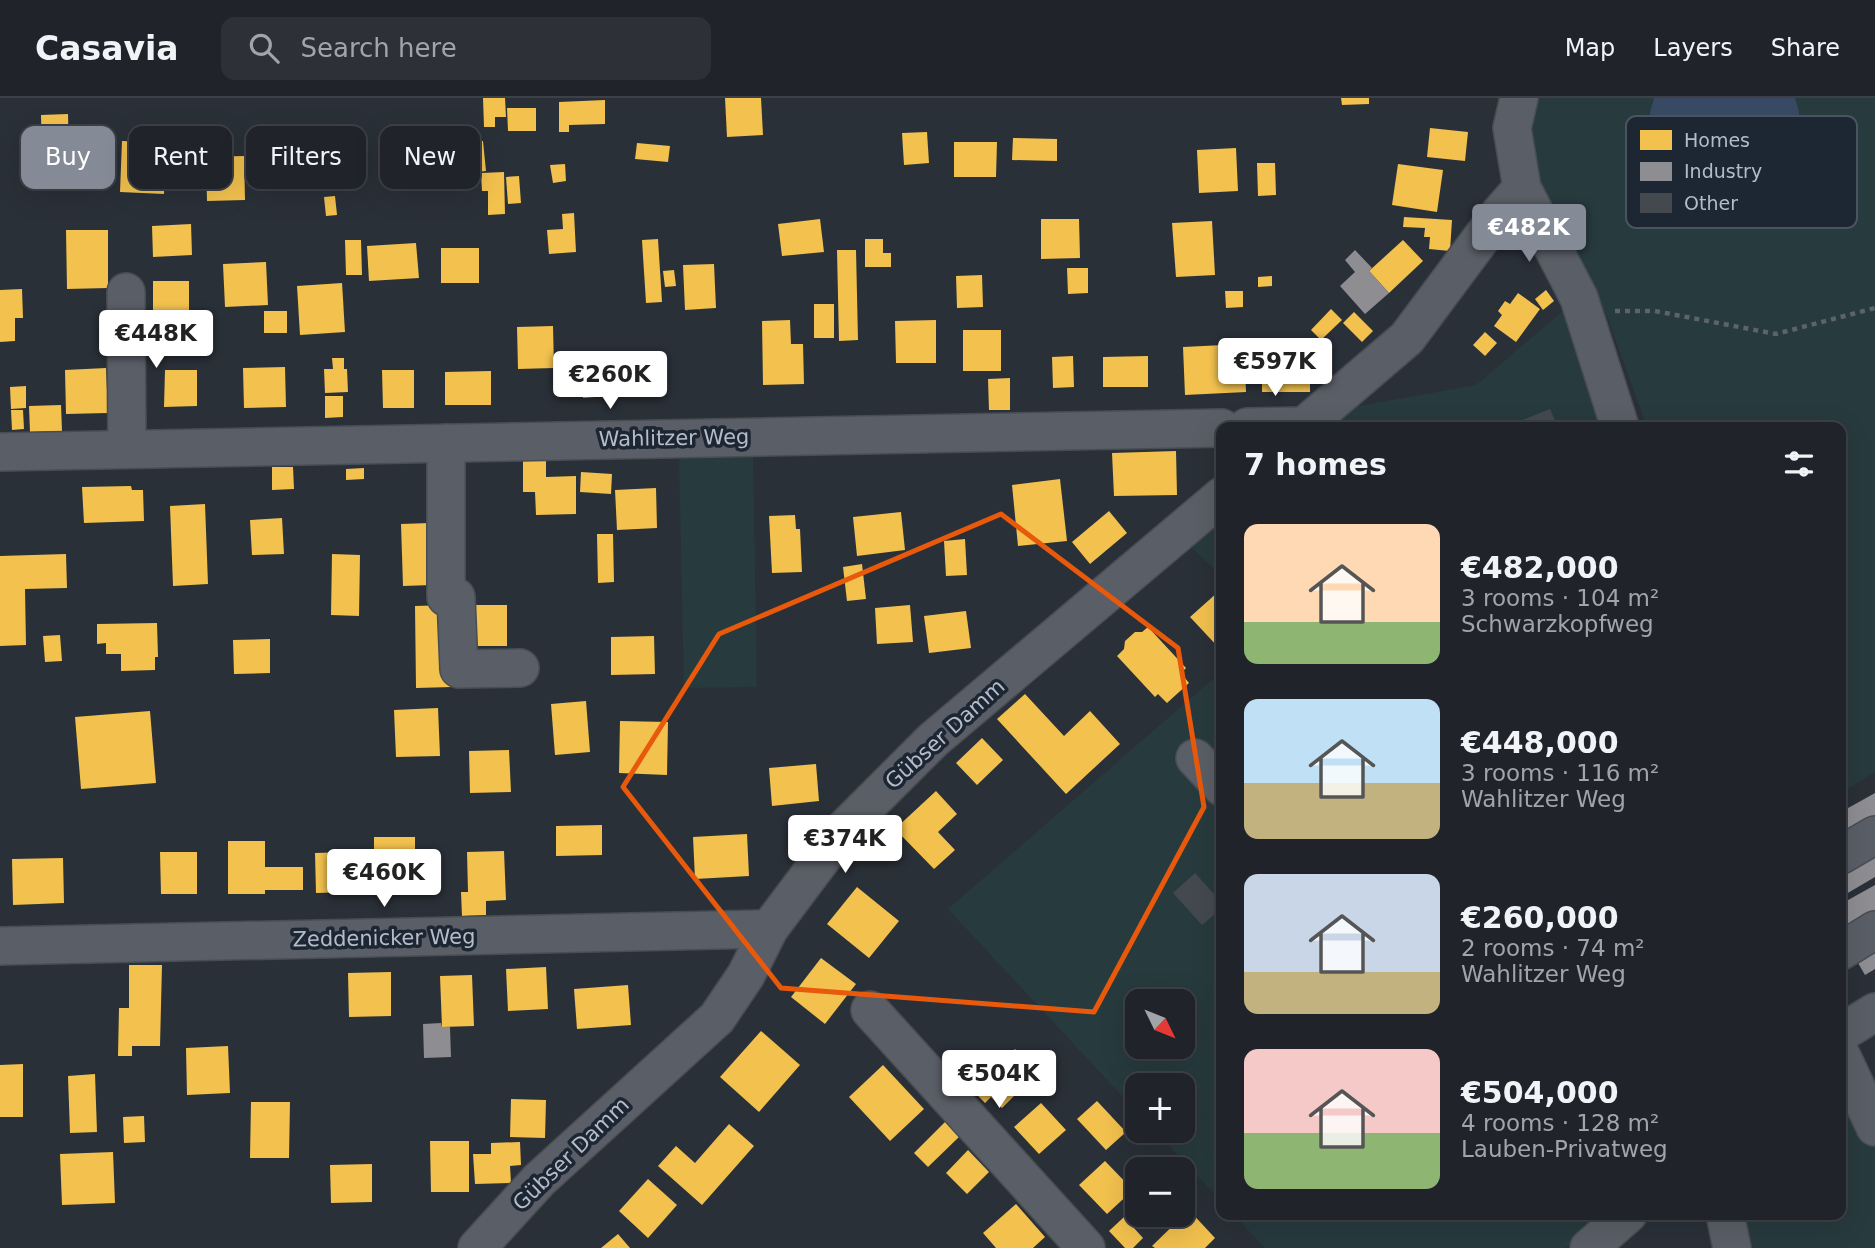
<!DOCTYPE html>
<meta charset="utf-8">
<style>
body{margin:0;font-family:"DejaVu Sans",sans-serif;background:#2d3036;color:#f1f3f6;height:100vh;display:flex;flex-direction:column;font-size:26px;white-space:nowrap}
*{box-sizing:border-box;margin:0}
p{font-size:23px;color:#a2a4a8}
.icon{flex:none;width:38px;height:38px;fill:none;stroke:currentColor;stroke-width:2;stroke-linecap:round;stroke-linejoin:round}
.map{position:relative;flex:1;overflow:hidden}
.sheet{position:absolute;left:1216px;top:324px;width:630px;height:798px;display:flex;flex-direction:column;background:#20242a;border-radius:14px;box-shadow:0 7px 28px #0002,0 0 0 2px #3d4147}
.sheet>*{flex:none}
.banner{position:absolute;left:21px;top:28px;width:665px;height:63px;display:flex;gap:14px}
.needle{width:46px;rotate:133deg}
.buttons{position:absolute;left:1125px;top:891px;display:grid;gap:14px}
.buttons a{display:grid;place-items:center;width:70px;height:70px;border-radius:14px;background:#20242a;box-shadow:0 7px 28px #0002,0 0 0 2px #3d4147;font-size:35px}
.price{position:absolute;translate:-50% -60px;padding:0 16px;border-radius:7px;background:#fff;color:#222;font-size:23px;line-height:46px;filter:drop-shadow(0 2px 4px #0008)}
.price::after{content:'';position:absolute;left:50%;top:42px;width:21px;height:16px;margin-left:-10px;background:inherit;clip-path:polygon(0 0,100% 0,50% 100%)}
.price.selected{background:#848b96;color:#fff}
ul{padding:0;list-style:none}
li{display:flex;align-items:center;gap:21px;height:175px;padding:0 28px}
li span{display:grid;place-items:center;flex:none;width:196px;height:140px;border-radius:14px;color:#555}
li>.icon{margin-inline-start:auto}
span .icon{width:84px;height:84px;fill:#fffc;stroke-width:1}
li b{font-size:30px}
h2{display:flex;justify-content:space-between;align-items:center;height:84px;padding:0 28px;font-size:30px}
.tag{padding:0 24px;border-radius:14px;background:#20242a;box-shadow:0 7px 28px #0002,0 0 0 2px #3d4147;font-size:24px;line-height:63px}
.tag.selected{background:#848b96;color:#fff}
header{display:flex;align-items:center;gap:42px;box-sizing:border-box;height:98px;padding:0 35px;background:#20242a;border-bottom:2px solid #3d4147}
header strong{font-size:33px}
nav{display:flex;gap:38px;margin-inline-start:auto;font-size:24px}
.search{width:490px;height:63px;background:#2d3036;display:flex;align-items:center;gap:18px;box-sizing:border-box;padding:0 24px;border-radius:14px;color:#a2a4a8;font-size:26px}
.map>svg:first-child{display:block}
.green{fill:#273a3e;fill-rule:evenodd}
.water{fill:#384963}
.homes{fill:#f2c14e}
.industry{fill:#8d8d92}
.building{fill:#444950}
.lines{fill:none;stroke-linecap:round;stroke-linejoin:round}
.minor-casing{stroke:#484c53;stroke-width:40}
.path{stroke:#5d636a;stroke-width:4.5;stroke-dasharray:5 5;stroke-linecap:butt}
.minor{stroke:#5a5e66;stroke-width:37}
.marked{fill:none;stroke:#e8590c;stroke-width:5;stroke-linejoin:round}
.labels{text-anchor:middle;stroke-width:7;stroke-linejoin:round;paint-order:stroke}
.street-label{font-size:21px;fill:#b4bcc9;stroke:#1d2633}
.key{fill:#1d2633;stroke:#4a5360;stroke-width:2}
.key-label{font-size:19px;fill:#b4bcc9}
</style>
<header>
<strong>Casavia</strong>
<div class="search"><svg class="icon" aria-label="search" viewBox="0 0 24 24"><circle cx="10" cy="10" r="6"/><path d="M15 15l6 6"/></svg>Search here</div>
<nav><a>Map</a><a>Layers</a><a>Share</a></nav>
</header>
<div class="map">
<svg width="1875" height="1150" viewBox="0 0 1875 1150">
<rect width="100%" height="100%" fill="#2a3038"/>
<g class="green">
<path d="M1532 0H1654L1650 14 1649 48 1681 78 1694 99 1742 104C1755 94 1792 65 1796 49 1800 34 1799 15 1795 0H1875V674L1841 695V329H1647L1608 221 1595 192 1537 84 1530 33Z"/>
<polygon points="1566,210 1606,329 1334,329 1359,308 1476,287"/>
<polygon points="753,357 757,589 684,590 679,358"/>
<polygon points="1221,422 1221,478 1190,448"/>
<path d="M1221 574V1103L1155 1033 1183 1032V987H1138L1137 1014 948 811ZM1138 903H1183V948H1138Z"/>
<polygon points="1841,957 1875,1029 1875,1150 1732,1150 1725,1117 1841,1116"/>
<polygon points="1234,1117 1604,1117 1566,1150 1265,1150"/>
</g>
<polygon class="water" points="1654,0 1795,0 1799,14 1796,52 1769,82 1741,104 1720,116 1694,99 1681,78 1649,48 1650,14"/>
<g class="homes">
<polygon points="483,0 505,0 506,19 495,19 495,29 484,29"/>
<polygon points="725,0 761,0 763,37 727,39"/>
<polygon points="1341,0 1369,0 1369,6 1342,7"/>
<polygon points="605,2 605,26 569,27 569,34 559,34 559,4"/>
<polygon points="507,10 536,10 536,33 508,33"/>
<polygon points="68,16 69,60 42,61 41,17"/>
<polygon points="1430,30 1468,34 1465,63 1427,59"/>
<polygon points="416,31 418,44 436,42 437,52 471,49 470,44 483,43 486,73 430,79 429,66 407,68 406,64 387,66 386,58 395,57 394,46 409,44 407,32"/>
<polygon points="927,34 929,65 904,67 902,35"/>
<polygon points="309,38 350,38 351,82 309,82"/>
<polygon points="1013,40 1057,41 1057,63 1012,62"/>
<polygon points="122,43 166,45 164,96 120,94"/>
<polygon points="954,44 997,44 996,79 954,79"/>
<polygon points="637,45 670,48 668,64 635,61"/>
<polygon points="1236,50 1238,93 1199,95 1197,52"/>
<polygon points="244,58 245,102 207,103 206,59"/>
<polygon points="1257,65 1275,65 1276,97 1258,98"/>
<polygon points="565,66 566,83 553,85 550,67"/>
<polygon points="1398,66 1443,72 1437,114 1392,107"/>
<polygon points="504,74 505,116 488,117 488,93 482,93 481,75"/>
<polygon points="519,78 521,105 508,106 506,79"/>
<polygon points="335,98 337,117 326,118 324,99"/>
<polygon points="574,115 576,154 549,156 547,132 563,131 562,116"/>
<polygon points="1404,119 1452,122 1450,153 1429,151 1430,139 1424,139 1425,130 1403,129"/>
<polygon points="820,121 824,154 782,158 778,126"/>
<polygon points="1041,121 1079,121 1080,160 1041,161"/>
<polygon points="1212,123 1215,177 1176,179 1172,125"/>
<polygon points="191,126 192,157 153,159 152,128"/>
<polygon points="66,132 108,132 108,190 67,191"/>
<polygon points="658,141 662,204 646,205 642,142"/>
<polygon points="865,141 883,141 883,155 891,155 891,169 865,169"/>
<polygon points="345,142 361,142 362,177 346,177"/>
<polygon points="1403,142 1423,163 1389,195 1369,173"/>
<polygon points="416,145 419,180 369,183 367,148"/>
<rect x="441" y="150" width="38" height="35"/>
<polygon points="837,152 856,152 858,242 839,243"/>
<polygon points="266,164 268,207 225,209 223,166"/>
<polygon points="714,166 716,210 685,212 683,167"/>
<polygon points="1067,170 1088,170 1088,195 1068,196"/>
<polygon points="674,172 676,188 665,189 663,173"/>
<polygon points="982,177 983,209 957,210 956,178"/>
<polygon points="1272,178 1272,188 1258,189 1258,179"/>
<rect x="153" y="183" width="36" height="33"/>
<polygon points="342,185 345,234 300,237 297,188"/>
<polygon points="22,191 23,220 15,220 15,243 0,244 0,192"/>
<polygon points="1546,192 1554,203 1543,212 1535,201"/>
<polygon points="1225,193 1243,193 1243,209 1226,210"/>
<polygon points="1518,195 1540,211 1516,244 1494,228 1502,217 1498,213 1505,203 1510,206"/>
<rect x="814" y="206" width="20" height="34"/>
<polygon points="1331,211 1342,222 1321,242 1311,232"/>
<rect x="264" y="213" width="23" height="22"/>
<polygon points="1354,214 1373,233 1362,244 1343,225"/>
<polygon points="790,222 791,246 803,246 804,286 763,287 762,223"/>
<polygon points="936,222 936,265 896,265 895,223"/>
<polygon points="553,228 554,270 518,271 517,229"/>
<rect x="963" y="232" width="38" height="41"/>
<polygon points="1485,234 1497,245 1485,258 1473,247"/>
<polygon points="1244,246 1246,294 1185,297 1183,249"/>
<polygon points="1310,253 1310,294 1262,294 1262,254"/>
<polygon points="1073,258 1074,289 1053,290 1052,259"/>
<polygon points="1148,258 1148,289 1103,289 1103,259"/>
<polygon points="332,260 344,260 344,271 347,271 348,294 325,295 324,271 333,271"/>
<polygon points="285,269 286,309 244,310 243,270"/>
<polygon points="106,270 108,315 66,316 65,272"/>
<polygon points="165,272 197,272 197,308 164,309"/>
<polygon points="382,272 414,272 414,310 383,310"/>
<polygon points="491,273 491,307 445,307 445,274"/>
<polygon points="605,276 607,298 583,300 582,277"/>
<polygon points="1010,280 1010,312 989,312 988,281"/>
<polygon points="26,288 26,310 11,311 10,289"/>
<polygon points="325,298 343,298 343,319 325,320"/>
<polygon points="61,307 62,333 30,334 29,308"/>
<polygon points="11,312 23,312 24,331 12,332"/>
<polygon points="1176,353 1177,397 1114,398 1112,355"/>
<polygon points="523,360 546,360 546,379 576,378 576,416 536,417 535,394 523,394"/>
<polygon points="272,369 293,369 294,391 272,392"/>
<polygon points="364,370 364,381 346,382 346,371"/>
<polygon points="581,374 612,376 611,396 580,394"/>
<polygon points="1060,381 1067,443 1018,448 1012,387"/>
<polygon points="131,388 132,392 143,392 144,423 84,425 82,389"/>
<polygon points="656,390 657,430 617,432 615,392"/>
<polygon points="205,406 208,486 173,488 170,408"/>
<polygon points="1109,413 1127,435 1090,466 1072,444"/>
<polygon points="901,414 905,452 857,458 853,419"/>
<polygon points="795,417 796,431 800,431 802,474 772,475 769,418"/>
<polygon points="282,420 284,456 252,457 250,422"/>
<polygon points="430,425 432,487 403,488 401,426"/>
<polygon points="597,436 613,436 614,484 598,485"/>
<polygon points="965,441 967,477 946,478 944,443"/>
<polygon points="66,456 67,490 25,491 26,547 0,548 0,458"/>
<polygon points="332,456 360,457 359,518 331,517"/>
<polygon points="862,466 866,501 847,503 843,469"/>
<polygon points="1218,494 1222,498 1222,548 1219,550 1190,519"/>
<polygon points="450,507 452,589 416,590 415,508"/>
<rect x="471" y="507" width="36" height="41"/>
<polygon points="910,507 913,544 877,546 875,510"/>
<polygon points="966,513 971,550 929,555 924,518"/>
<polygon points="157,525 158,559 155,559 155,572 121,573 121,556 106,556 106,545 97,546 97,526"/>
<polygon points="1148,529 1186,570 1181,575 1189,585 1167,605 1158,596 1155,599 1117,558 1124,551 1125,543 1135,534 1142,534"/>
<polygon points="60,537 62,563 45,564 43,538"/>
<polygon points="654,538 655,576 611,577 611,539"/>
<polygon points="270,541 270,575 234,576 233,542"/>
<polygon points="1025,596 1064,638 1090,613 1120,646 1066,696 997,621"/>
<polygon points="586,603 590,654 555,657 551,606"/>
<polygon points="438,610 440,658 396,659 394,612"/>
<polygon points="150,613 156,685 81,691 75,619"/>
<polygon points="620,623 668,624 667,677 619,675"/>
<polygon points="982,640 1003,662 977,687 956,665"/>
<polygon points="509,652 511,694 470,695 469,653"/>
<polygon points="816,666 819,703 772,708 769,670"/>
<polygon points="936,693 957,716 938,734 955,752 934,771 895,731"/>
<polygon points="602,727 602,757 556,758 556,728"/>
<polygon points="747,736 749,778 695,781 693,739"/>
<rect x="374" y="739" width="41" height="40"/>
<polygon points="228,743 265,743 265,769 303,769 303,792 265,792 265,796 228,796"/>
<polygon points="504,753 506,802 486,803 486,817 462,818 461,794 468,794 467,754"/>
<polygon points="160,754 197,754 197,796 161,796"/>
<polygon points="350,754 351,794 316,795 315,755"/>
<polygon points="63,760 64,805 13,807 12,761"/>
<polygon points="857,789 899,823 869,860 827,826"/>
<polygon points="821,860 856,886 825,926 791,899"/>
<polygon points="129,867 162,867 160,948 132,948 132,958 118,958 119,910 129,910"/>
<polygon points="546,869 548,911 508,913 506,871"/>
<polygon points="391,874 391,918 349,919 348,875"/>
<polygon points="472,877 474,928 442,929 440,878"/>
<polygon points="628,887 631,927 577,931 574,891"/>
<polygon points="761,933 800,967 759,1014 720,979"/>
<polygon points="228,948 230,995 187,997 186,950"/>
<polygon points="1015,951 1038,974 1002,1010 991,999 985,1005 957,976 967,966 977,976 990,976"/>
<polygon points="23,966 23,1019 0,1019 0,967"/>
<polygon points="883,967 924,1011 890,1043 849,999"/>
<polygon points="95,976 97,1034 70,1035 68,978"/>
<polygon points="511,1001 546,1002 545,1040 510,1039"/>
<polygon points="1097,1003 1126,1034 1106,1052 1077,1021"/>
<polygon points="251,1004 290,1004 289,1060 250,1060"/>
<polygon points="1041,1005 1066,1032 1039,1056 1014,1029"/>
<polygon points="144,1018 145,1044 124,1045 123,1019"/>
<polygon points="946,1023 961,1037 928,1069 914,1055"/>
<polygon points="729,1026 754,1048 702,1107 658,1068 676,1048 695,1065"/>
<polygon points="430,1043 469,1043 469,1094 431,1094"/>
<polygon points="520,1044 521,1067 510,1068 511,1085 475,1086 473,1056 491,1056 491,1045"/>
<polygon points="968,1052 989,1074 967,1096 946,1075"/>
<polygon points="113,1054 115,1105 62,1107 60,1056"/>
<polygon points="1105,1063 1133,1092 1107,1116 1079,1087"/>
<polygon points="372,1066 372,1104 331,1105 330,1067"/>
<polygon points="648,1081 677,1107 648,1140 619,1113"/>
<polygon points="1016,1106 1045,1139 1033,1150 996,1150 983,1135"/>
<polygon points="1189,1112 1215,1140 1205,1150 1155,1150 1152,1148"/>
<polygon points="1124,1119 1143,1140 1133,1150 1125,1150 1109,1133"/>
<polygon points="618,1136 630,1150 601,1150"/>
</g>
<g class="industry">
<polygon points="1355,152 1372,170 1369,173 1389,195 1365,216 1340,188 1355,174 1345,162"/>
<polygon points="1875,695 1875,721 1841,740 1841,714"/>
<polygon points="1875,754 1875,779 1841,799 1841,774"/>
<polygon points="1875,787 1875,812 1841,832 1841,806"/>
<polygon points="1875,846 1875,871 1865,877 1854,858"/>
<polygon points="441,925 442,929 450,929 451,959 424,960 423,926"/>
</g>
<g class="building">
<polygon points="1550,311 1557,327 1552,329 1523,329 1520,323"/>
<polygon points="1195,775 1222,805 1222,810 1202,827 1173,795"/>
</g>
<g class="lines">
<g class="minor-casing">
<g id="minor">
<polyline points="1519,0 1512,30 1522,90 1579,200 1620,329"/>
<polyline points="126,194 127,351"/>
<polyline points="1247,329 1305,328"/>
<polyline points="1303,329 1407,240 1500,115 1522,90"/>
<polyline points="446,345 446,499 456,499 459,571 520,570"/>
<polyline points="0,354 1222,330"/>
<polyline points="1195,660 1222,689"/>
<polyline points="1841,757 1875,737"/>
<polyline points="0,848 769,831"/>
<polyline points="1841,853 1875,832"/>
<polyline points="870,912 1086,1150"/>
<polyline points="1841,935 1875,914"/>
<polyline points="1841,957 1875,1029"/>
<polyline points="1725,1116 1732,1150"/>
<polyline points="477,1150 539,1082 717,920 746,877 769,831 844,731 933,642 1222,398"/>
<polyline points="1589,1150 1628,1116"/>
</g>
</g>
<polyline class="path" points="1615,213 1655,213 1776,236 1875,210"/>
<use href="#minor" class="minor"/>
</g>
<path class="marked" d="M1001 416 1178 550 1204 709 1094 914 781 890 623 689 719 536Z"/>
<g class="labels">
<g class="street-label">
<text transform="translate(674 340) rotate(-1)" y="7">Wahlitzer Weg</text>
<text transform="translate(945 636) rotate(-42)" y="7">Gübser Damm</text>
<text transform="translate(384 840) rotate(-1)" y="7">Zeddenicker Weg</text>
<text transform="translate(571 1056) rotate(-44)" y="7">Gübser Damm</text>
</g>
</g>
<rect x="1626" y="18" width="231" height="112" rx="10" class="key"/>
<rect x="1640" y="32" width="32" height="20" fill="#f2c14e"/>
<rect x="1640" y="64" width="32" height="19" fill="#8d8d92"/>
<rect x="1640" y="95" width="32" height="20" fill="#444950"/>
<g class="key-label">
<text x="1684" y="49">Homes</text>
<text x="1684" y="80">Industry</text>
<text x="1684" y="112">Other</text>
</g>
</svg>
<div class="buttons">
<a><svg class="needle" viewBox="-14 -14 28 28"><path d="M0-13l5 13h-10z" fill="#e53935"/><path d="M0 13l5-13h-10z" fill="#a2a4a8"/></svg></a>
<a>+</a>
<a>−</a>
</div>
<b class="price selected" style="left:1529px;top:166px">€482K</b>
<b class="price" style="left:156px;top:272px">€448K</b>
<b class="price" style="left:1275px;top:300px">€597K</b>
<b class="price" style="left:610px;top:313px">€260K</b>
<b class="price" style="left:845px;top:777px">€374K</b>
<b class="price" style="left:384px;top:811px">€460K</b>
<b class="price" style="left:999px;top:1012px">€504K</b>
<div class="banner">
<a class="tag selected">Buy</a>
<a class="tag">Rent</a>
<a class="tag">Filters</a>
<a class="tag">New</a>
</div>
<section class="sheet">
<h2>7 homes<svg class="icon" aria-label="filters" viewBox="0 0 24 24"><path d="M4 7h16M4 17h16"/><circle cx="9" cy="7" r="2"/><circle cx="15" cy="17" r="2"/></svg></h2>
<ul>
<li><span style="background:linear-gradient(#ffd9b3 70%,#8fb573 0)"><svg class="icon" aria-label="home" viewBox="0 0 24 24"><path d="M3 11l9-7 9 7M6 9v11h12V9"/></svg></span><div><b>€482,000</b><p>3 rooms · 104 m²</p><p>Schwarzkopfweg</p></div></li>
<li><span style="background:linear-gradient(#bfe0f5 60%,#c2b280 0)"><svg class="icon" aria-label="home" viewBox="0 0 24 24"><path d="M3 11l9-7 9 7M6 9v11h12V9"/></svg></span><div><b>€448,000</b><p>3 rooms · 116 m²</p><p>Wahlitzer Weg</p></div></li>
<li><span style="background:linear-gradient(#c9d6e8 70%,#c2b280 0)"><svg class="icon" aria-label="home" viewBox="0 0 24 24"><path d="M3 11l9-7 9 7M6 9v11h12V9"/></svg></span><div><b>€260,000</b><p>2 rooms · 74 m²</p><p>Wahlitzer Weg</p></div></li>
<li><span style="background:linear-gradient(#f6c9c9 60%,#8fb573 0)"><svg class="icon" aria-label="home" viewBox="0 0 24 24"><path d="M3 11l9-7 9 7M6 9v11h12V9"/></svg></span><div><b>€504,000</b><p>4 rooms · 128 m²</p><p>Lauben-Privatweg</p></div></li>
</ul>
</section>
</div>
